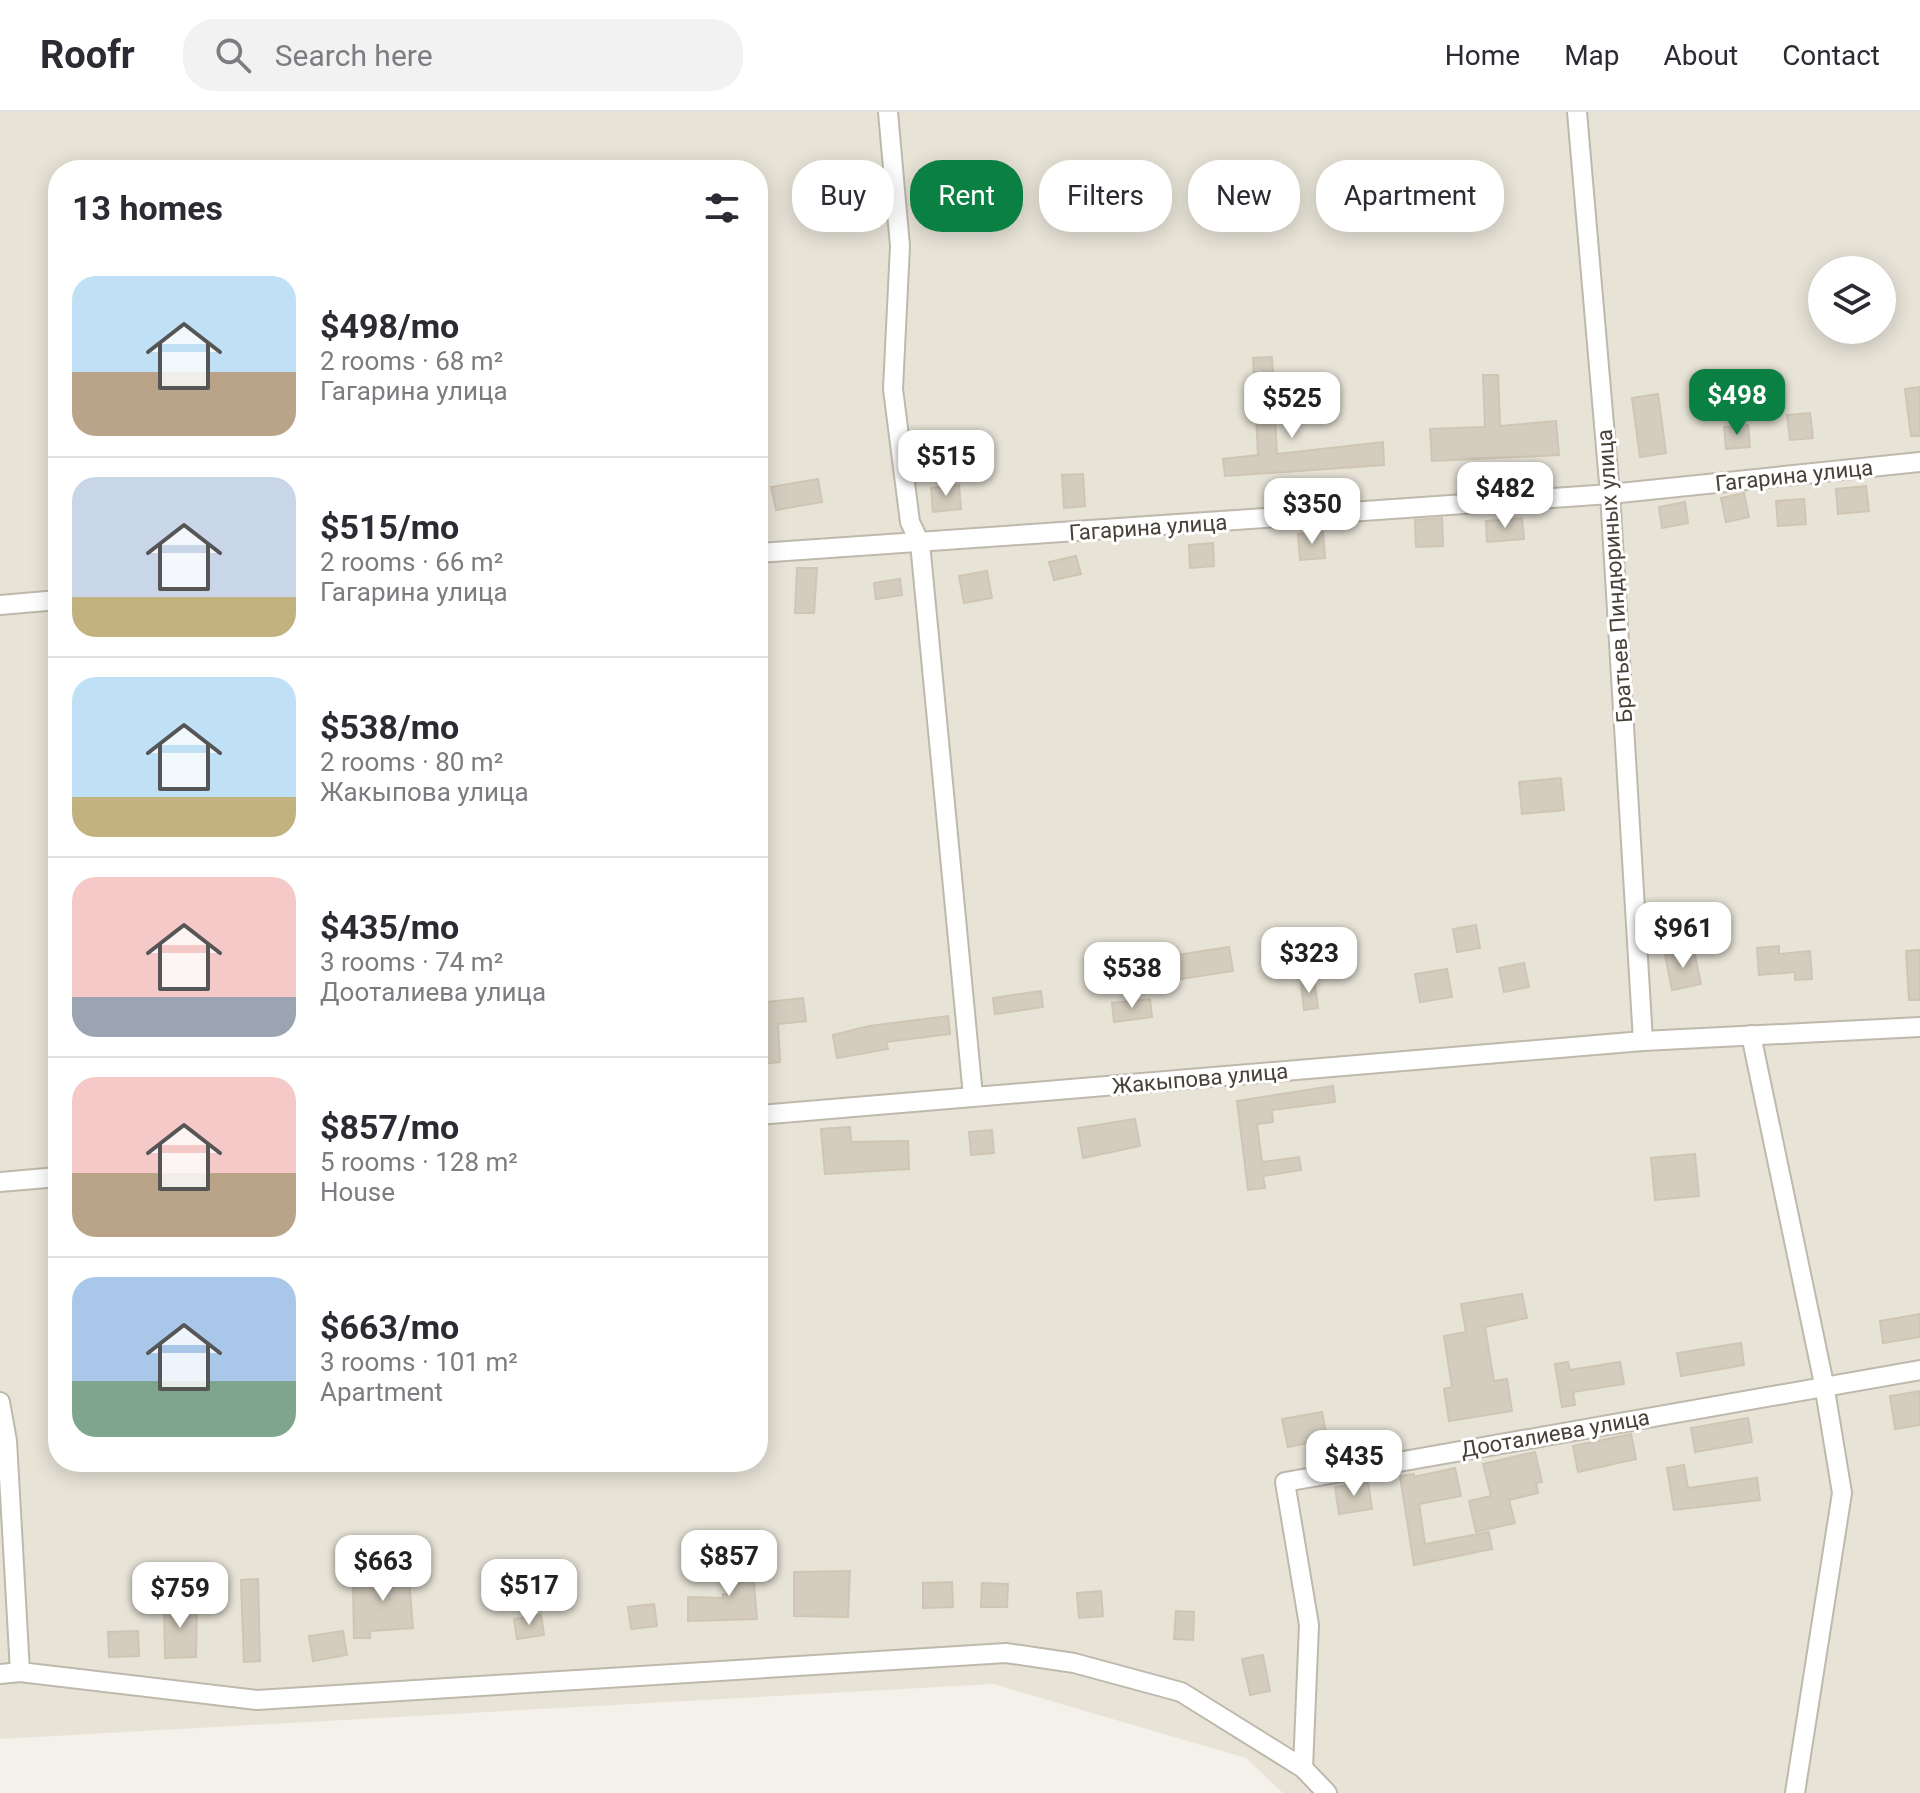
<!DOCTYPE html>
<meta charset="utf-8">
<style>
body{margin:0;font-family:Roboto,sans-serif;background:#f2f2f3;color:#2b2b33;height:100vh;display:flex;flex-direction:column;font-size:30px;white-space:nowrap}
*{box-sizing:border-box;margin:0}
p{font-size:26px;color:#7c7c81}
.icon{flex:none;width:44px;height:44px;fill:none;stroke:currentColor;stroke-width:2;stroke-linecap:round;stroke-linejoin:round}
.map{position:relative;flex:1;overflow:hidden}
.panel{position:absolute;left:48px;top:48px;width:720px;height:1312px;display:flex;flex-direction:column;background:#fff;border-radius:32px;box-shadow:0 4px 20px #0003}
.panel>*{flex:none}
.top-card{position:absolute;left:792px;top:48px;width:760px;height:72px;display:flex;gap:16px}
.controls{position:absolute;left:1808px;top:144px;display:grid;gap:16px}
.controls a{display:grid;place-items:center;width:88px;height:88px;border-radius:50%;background:#fff;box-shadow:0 4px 20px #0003;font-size:40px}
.price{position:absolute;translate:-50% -68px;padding:0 18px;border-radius:16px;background:#fff;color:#222;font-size:26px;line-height:52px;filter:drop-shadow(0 2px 4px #0008)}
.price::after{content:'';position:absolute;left:50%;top:48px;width:24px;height:18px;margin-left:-12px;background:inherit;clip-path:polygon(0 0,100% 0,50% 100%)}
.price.on{background:#0b8043;color:#fff}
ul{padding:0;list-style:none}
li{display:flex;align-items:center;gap:24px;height:200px;padding:0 24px}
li+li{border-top:2px solid #e1e1e2}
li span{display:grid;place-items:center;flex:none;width:224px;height:160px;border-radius:24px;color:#555}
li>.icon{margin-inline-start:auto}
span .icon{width:96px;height:96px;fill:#fffc;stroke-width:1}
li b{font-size:34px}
h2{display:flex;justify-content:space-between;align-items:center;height:96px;padding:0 24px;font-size:34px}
.pill{padding:0 28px;border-radius:32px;background:#fff;box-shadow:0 4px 20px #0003;font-size:28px;line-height:72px}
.pill.on{background:#0b8043;color:#fff}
header{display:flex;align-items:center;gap:48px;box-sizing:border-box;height:112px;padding:0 40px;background:#fff;border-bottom:2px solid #e1e1e2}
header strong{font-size:38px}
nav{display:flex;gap:44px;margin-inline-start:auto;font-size:28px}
.search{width:560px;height:72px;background:#f2f2f3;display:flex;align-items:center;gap:20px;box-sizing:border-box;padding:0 28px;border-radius:32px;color:#7c7c81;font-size:30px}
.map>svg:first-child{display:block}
.residential{fill:#e7e3d7;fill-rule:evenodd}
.building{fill:#d4cdbf;stroke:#cfc5b3;stroke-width:2}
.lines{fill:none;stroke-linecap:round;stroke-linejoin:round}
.minor-casing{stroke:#beb9ac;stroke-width:22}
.minor{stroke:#fff;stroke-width:18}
.labels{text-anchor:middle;stroke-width:6;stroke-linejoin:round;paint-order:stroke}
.street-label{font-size:22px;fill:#474138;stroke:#fff}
</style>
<header>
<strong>Roofr</strong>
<div class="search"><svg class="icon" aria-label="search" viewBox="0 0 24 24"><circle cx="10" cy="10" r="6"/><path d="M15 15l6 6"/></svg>Search here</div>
<nav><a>Home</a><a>Map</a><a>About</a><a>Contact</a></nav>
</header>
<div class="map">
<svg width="1920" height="1681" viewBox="0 0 1920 1681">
<rect width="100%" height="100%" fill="#f3f1e9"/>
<path class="residential" d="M0 0H1920V1681H1283L1246 1646 993 1572 0 1627ZM58 58H758V1350H58ZM1822 158H1882V218H1822Z"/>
<g class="building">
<polygon points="1272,245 1277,342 1383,330 1384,353 1225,364 1223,347 1258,343 1253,246"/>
<polygon points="1483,263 1498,263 1500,314 1556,309 1559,343 1432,349 1430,317 1485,315"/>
<polygon points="1920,275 1920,324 1911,324 1905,277"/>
<polygon points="1658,282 1666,341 1640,345 1632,286"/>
<polygon points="1810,301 1813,326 1790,328 1787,303"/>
<polygon points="1748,313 1750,335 1726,337 1724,315"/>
<polygon points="1083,362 1085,394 1064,396 1062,363"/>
<polygon points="818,367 822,390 776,398 771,375"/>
<polygon points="959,373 961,397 933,400 931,376"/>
<polygon points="1866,374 1869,399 1838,402 1836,377"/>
<polygon points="1744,381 1749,405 1726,410 1721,386"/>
<polygon points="1804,387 1806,412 1778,414 1776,389"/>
<polygon points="1685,390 1688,411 1662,416 1659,395"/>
<polygon points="1442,406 1443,434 1416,435 1415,408"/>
<polygon points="1522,406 1524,427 1487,430 1486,409"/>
<polygon points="1323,420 1325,446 1300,448 1298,422"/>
<polygon points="1213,431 1214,454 1190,456 1189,433"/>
<polygon points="1076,444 1081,462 1054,468 1049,450"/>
<polygon points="797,456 817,456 814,501 795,501"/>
<polygon points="987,459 992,486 964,491 959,464"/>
<polygon points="900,467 902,483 876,487 874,471"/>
<polygon points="1561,666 1564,698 1522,702 1519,670"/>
<polygon points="1476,813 1480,836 1457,840 1453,817"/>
<polygon points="1779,834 1779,842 1810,839 1812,867 1795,868 1795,860 1759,863 1757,836"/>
<polygon points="1229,835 1233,859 1161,870 1157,846"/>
<polygon points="1694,838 1701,872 1672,878 1665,843"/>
<polygon points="1920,838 1920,888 1909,888 1906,839"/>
<polygon points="1524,851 1529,875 1504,880 1499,856"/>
<polygon points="1447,857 1452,885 1420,890 1415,862"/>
<polygon points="1314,867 1318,896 1304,898 1301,869"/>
<polygon points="1041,879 1043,895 995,902 993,886"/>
<polygon points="803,886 806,909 778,912 780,950 758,952 758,891"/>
<polygon points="1150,887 1152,905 1114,910 1112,891"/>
<polygon points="948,904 950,922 886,930 888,937 837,946 833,923 869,914"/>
<polygon points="1333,974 1335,990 1272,998 1273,1010 1257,1012 1262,1050 1299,1045 1301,1058 1263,1064 1265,1076 1248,1078 1237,989"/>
<polygon points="1135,1007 1140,1034 1083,1046 1078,1016"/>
<polygon points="850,1015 851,1030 908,1029 909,1057 825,1062 821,1017"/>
<polygon points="992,1018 994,1041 971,1043 969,1020"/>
<polygon points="1695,1042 1699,1084 1655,1088 1651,1046"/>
<polygon points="1522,1182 1527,1206 1485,1215 1494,1269 1507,1267 1512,1299 1449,1309 1444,1277 1452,1275 1444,1224 1466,1220 1461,1192"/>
<polygon points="1920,1202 1920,1225 1883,1231 1880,1209"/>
<polygon points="1741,1231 1744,1253 1681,1264 1677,1241"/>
<polygon points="1568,1250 1570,1258 1620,1250 1624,1272 1573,1280 1575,1293 1562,1295 1555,1252"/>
<polygon points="1920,1279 1920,1313 1895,1317 1890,1284"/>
<polygon points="1322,1300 1327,1327 1288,1335 1282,1307"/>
<polygon points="1748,1306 1752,1330 1695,1340 1691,1316"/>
<polygon points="1631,1322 1636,1347 1578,1360 1573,1334"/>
<polygon points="1535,1340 1542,1370 1536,1371 1538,1381 1509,1388 1515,1411 1476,1420 1469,1389 1491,1384 1483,1352"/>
<polygon points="1684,1353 1688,1376 1757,1366 1760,1388 1674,1398 1667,1356"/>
<polygon points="1455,1356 1461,1384 1419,1392 1425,1432 1489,1420 1492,1437 1414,1453 1400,1364 1414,1362 1414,1365"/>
<polygon points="1368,1370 1372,1397 1339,1402 1335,1375"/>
<polygon points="752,1449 757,1507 688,1509 688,1485 723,1486 723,1482 729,1482 727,1451"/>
<polygon points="408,1454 413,1516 370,1519 370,1526 354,1526 353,1471 382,1471 380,1456"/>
<polygon points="850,1459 848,1505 794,1504 794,1460"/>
<polygon points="258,1467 260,1549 244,1550 241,1468"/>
<polygon points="952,1470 953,1495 923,1496 923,1471"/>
<polygon points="982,1471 1008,1472 1007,1495 981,1495"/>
<polygon points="1101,1479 1103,1504 1079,1506 1077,1481"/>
<polygon points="164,1491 197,1491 196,1545 165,1546"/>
<polygon points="654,1492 657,1514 631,1517 628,1495"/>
<polygon points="1176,1499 1194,1500 1193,1528 1174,1527"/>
<polygon points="541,1503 544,1523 517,1527 514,1507"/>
<polygon points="138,1519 139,1544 109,1545 108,1520"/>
<polygon points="343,1519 347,1543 313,1549 309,1524"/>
<polygon points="1263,1543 1270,1579 1250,1583 1242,1547"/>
</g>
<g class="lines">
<g class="minor-casing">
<g id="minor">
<polyline points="888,0 900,134 893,277 910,410 920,431 973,984"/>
<polyline points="1577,0 1610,382 1643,929"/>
<polyline points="758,441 1610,382 1920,350"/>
<polyline points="0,493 58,488"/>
<polyline points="1751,923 1824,1272 1842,1381 1795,1681"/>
<polyline points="758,1003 1643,929 1920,915"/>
<polyline points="0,1070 58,1065"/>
<polyline points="0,1290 7,1329 20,1560"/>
<polyline points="0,1562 20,1560 257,1588 1006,1541 1074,1551 1181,1580 1303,1656 1327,1681"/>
<polyline points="1303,1656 1309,1513 1285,1370 1920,1258"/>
</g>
</g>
<use href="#minor" class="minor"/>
</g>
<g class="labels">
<g class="street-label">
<text transform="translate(1794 363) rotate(-6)" y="8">Гагарина улица</text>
<text transform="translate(1148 415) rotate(-4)" y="8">Гагарина улица</text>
<text transform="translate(1614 464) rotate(-94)" y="8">Братьев Пиндюриных улица</text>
<text transform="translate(1200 966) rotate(-5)" y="8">Жакыпова улица</text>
<text transform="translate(1555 1321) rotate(-10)" y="8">Дооталиева улица</text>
</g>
</g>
</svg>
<div class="controls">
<a><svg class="icon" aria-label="layers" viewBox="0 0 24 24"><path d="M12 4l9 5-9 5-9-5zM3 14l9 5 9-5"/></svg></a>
</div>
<b class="price on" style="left:1737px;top:325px">$498</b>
<b class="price" style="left:1292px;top:328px">$525</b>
<b class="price" style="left:946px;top:386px">$515</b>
<b class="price" style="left:1505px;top:418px">$482</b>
<b class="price" style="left:1312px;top:434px">$350</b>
<b class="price" style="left:1683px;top:858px">$961</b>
<b class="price" style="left:1309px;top:883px">$323</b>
<b class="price" style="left:1132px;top:898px">$538</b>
<b class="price" style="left:1354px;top:1386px">$435</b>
<b class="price" style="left:729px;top:1486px">$857</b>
<b class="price" style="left:383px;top:1491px">$663</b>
<b class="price" style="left:529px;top:1515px">$517</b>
<b class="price" style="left:180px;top:1518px">$759</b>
<div class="top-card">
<a class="pill">Buy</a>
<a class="pill on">Rent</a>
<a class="pill">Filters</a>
<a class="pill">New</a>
<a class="pill">Apartment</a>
</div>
<section class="panel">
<h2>13 homes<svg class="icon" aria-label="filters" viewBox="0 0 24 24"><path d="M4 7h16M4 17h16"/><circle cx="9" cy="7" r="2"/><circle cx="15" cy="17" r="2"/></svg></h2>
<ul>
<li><span style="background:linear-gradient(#bfe0f5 60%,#b9a48a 0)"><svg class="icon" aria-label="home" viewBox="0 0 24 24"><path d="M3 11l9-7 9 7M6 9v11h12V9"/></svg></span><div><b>$498/mo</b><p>2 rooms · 68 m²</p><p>Гагарина улица</p></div></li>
<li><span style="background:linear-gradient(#c9d6e8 75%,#c2b280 0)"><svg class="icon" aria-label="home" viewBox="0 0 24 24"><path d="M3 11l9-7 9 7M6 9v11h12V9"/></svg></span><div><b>$515/mo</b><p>2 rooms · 66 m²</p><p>Гагарина улица</p></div></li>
<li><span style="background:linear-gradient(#bfe0f5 75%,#c2b280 0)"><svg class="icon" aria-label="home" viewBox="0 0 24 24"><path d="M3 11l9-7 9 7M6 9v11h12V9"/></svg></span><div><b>$538/mo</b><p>2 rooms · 80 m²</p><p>Жакыпова улица</p></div></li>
<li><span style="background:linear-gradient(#f6c9c9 75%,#9aa5b1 0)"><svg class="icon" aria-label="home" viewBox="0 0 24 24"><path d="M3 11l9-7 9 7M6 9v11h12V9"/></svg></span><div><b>$435/mo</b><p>3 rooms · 74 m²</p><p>Дооталиева улица</p></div></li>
<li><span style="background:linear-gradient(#f6c9c9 60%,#b9a48a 0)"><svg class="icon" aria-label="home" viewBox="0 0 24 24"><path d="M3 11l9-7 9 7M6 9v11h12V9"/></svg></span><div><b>$857/mo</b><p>5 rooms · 128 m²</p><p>House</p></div></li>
<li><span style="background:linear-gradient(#a9c7e8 65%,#7fa58c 0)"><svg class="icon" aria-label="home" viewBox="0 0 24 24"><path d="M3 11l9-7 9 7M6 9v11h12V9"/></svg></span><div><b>$663/mo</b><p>3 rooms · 101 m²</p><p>Apartment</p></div></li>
</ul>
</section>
</div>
